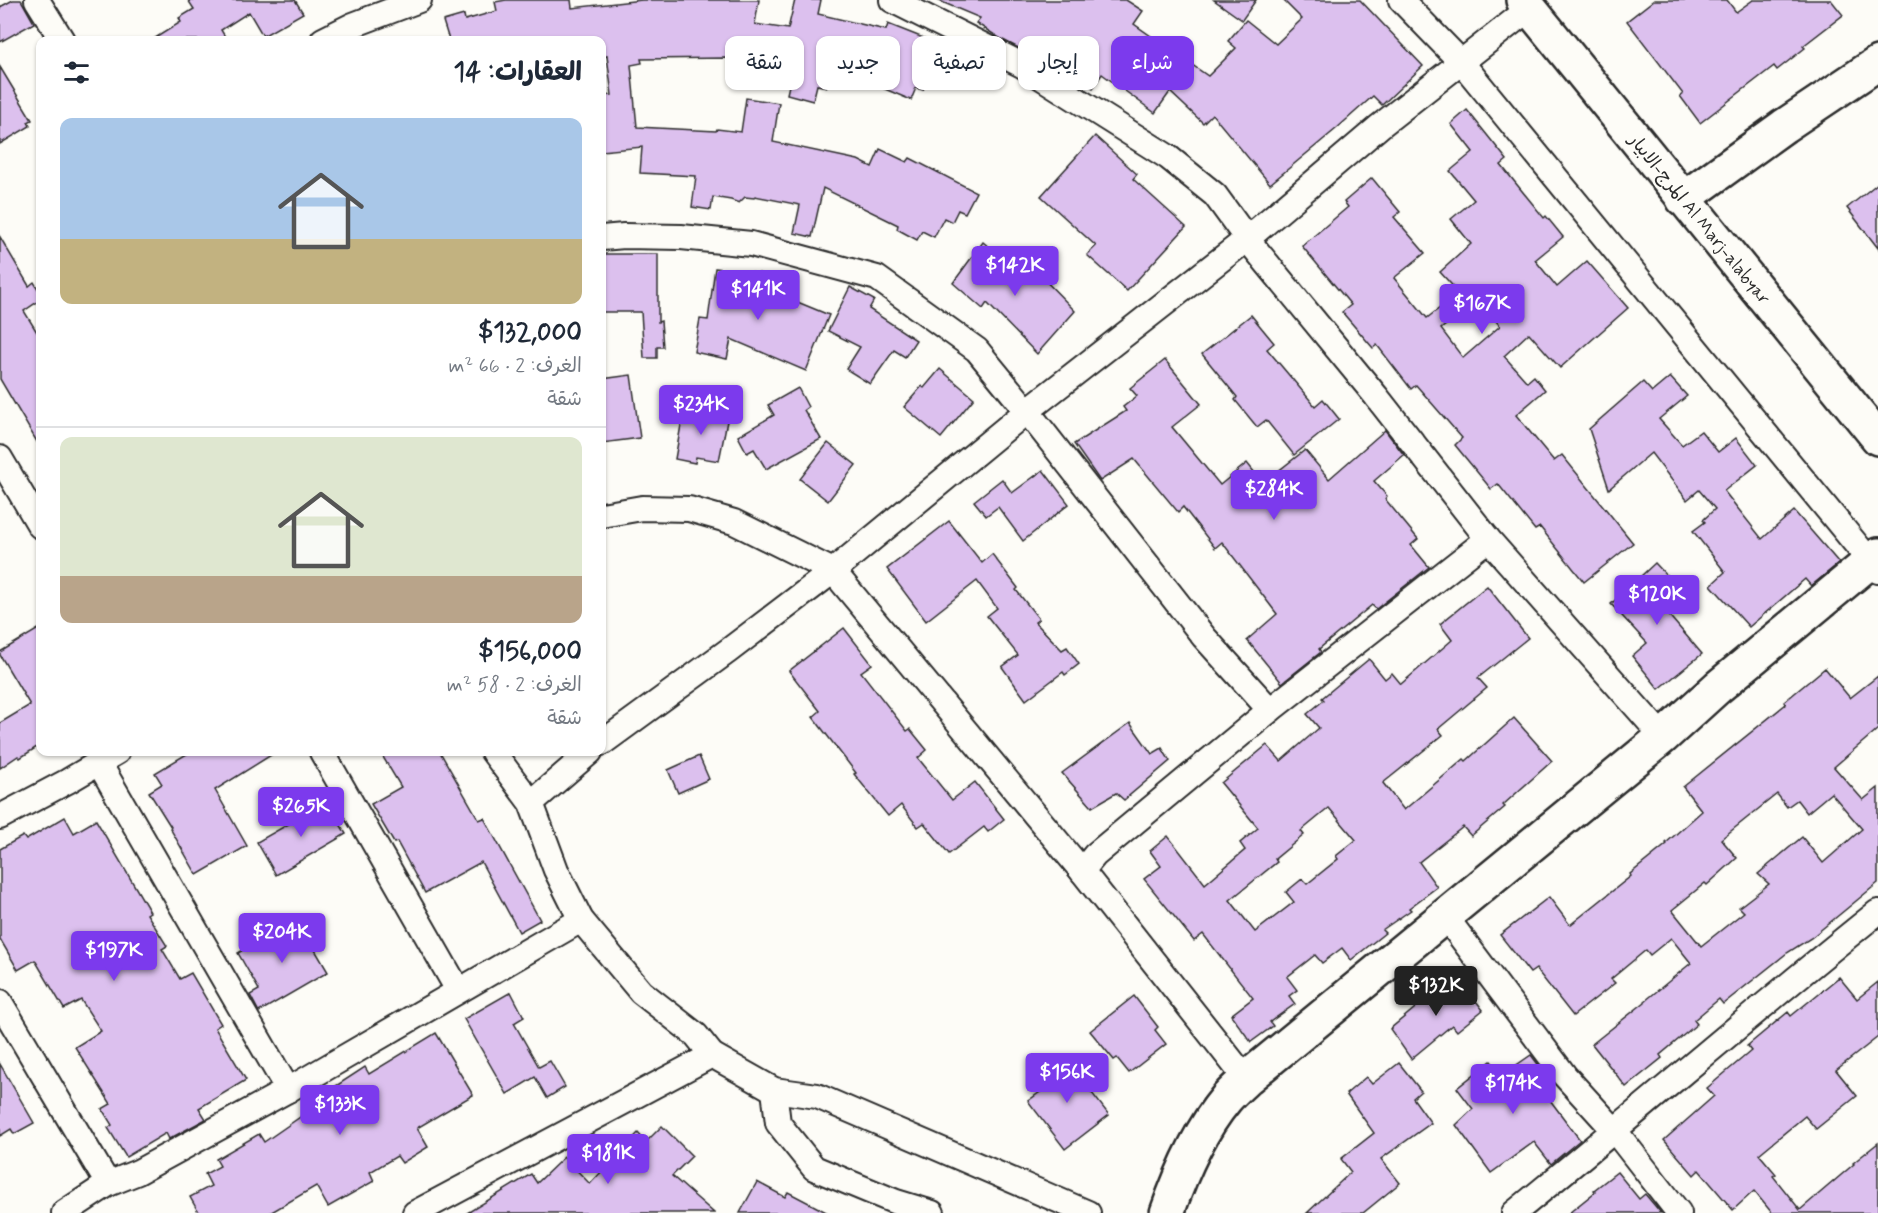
<!DOCTYPE html>
<html lang="ar">
<meta charset="utf-8">
<style>
body{margin:0;font-family:Mynerve,"Playpen Sans Arabic",sans-serif;background:#f6f6f7;color:#1f2937;direction:rtl;height:100vh;display:flex;flex-direction:column;font-size:22px;white-space:nowrap}
*{box-sizing:border-box;margin:0}
p{font-size:20px;color:#747a83}
.icon{flex:none;width:33px;height:33px;fill:none;stroke:currentColor;stroke-width:2;stroke-linecap:round;stroke-linejoin:round}
.map{position:relative;flex:1;overflow:hidden;direction:ltr}
.side{position:absolute;left:36px;top:36px;width:570px;height:720px;display:flex;flex-direction:column;background:#fff;border-radius:12px;box-shadow:0 2px 4px #0004;direction:rtl}
.side>*{flex:none}
.guide{position:absolute;left:624px;top:36px;width:570px;height:54px;direction:rtl;display:flex;gap:12px}
.price{position:absolute;translate:-50% -51px;padding:0 14px;border-radius:6px;background:#7c3aed;color:#fff;font-size:20px;line-height:39px;filter:drop-shadow(0 2px 3px #0008)}
.price::after{content:'';position:absolute;left:50%;top:36px;width:18px;height:14px;margin-left:-9px;background:inherit;clip-path:polygon(0 0,100% 0,50% 100%)}
.price.current{background:#222;color:#fff}
ul{padding:0;list-style:none}
li{display:grid;align-content:center;gap:12px;height:318px;padding:0 24px}
li+li{border-top:2px solid #e0e1e3}
li span{display:grid;place-items:center;height:186px;border-radius:12px;color:#555}
li>.icon{margin-inline-start:auto}
span .icon{width:108px;height:108px;fill:#fffc;stroke-width:1}
li b{font-size:26px}
h2{display:flex;justify-content:space-between;align-items:center;height:72px;padding:0 24px;font-size:26px}
.tag{padding:0 21px;border-radius:12px;background:#fff;box-shadow:0 2px 4px #0004;font-size:21px;line-height:54px}
.tag.current{background:#7c3aed;color:#fff}
.map>svg:first-child{display:block}
.building{fill:#dcc0ee;stroke:#2b2b2b;stroke-width:1.5;fill-rule:evenodd}
.lines{fill:none;stroke-linecap:round;stroke-linejoin:round}
.street-casing{stroke:#2b2b2b;stroke-width:28}
.secondary-casing{stroke:#2b2b2b;stroke-width:38}
.primary-casing{stroke:#2b2b2b;stroke-width:38}
.street{stroke:#fdfcf7;stroke-width:24}
.secondary{stroke:#fdfcf7;stroke-width:33}
.primary{stroke:#fdfcf7;stroke-width:33}
.labels{text-anchor:middle;stroke-width:4.5;stroke-linejoin:round;paint-order:stroke}
.street-label{font-size:18px;fill:#2b2b2b;stroke:#fdfcf7}
</style>
<div class="map">
<svg width="1878" height="1213" viewBox="0 0 1878 1213">
<rect width="100%" height="100%" fill="#fdfcf7"/>
<filter id="ink" filterUnits="userSpaceOnUse"><feTurbulence type="fractalNoise" baseFrequency=".0167" numOctaves="2"/><feDisplacementMap in="SourceGraphic" scale="12" xChannelSelector="R" yChannelSelector="G"/><feConvolveMatrix kernelMatrix="1 2 1 2 8 2 1 2 1" color-interpolation-filters="sRGB"/></filter>
<g filter="url(#ink)">
<g class="building">
<polygon points="13,0 21,0 34,23 0,42 0,7"/>
<polygon points="188,0 295,0 303,13 263,36 249,12 221,30 227,40 152,40 181,22 179,18 194,9"/>
<polygon points="506,0 571,0 572,8 642,0 759,0 755,24 788,29 795,0 821,0 818,14 886,30 888,24 941,45 923,90 916,88 911,100 873,84 874,81 837,71 835,77 830,76 827,87 817,85 813,101 787,94 793,68 728,58 641,59 642,63 631,65 637,127 716,131 717,129 741,132 746,98 779,103 773,142 858,160 872,167 880,149 907,162 910,158 976,192 965,213 958,210 952,222 944,218 934,237 922,231 917,240 897,229 898,225 823,188 812,237 794,233 800,205 755,196 754,198 745,197 739,203 731,200 713,197 711,210 692,207 696,176 640,173 642,147 602,151 602,96 612,95 607,56 602,57 602,40 449,40 443,21 464,15 465,20 497,11 495,2"/>
<polygon points="937,0 1126,0 1143,11 1134,24 1208,76 1236,48 1228,41 1246,20 1276,44 1302,19 1283,0 1360,0 1423,66 1382,105 1373,96 1336,129 1270,184 1212,114 1203,123 1170,92 1155,113 1102,74 1093,88 1039,53 1036,57 1001,39 976,23 980,18"/>
<polygon points="1214,0 1256,0 1242,20"/>
<polygon points="1654,0 1727,0 1736,12 1753,0 1831,0 1843,15 1803,46 1805,48 1777,70 1774,66 1700,123 1680,96 1683,94 1627,21"/>
<polygon points="0,67 32,120 28,122 30,126 0,144"/>
<path d="M1467 110 1507 160 1501 165 1544 218 1546 216 1563 237 1535 260 1557 287 1587 261 1628 308 1560 368 1529 333 1504 356 1527 382 1534 376 1545 390 1516 415 1554 461 1562 455 1633 543 1584 582 1540 527 1535 530 1498 484 1491 489 1455 445 1462 438 1416 385 1411 389 1377 345 1373 348 1342 312 1351 305 1302 246 1348 207 1344 202 1372 178 1400 212 1394 217 1425 253 1394 278 1427 318 1459 293 1440 272 1471 244 1451 219 1474 200 1450 171 1473 152 1451 124ZM1479 299 1500 326 1463 358 1441 329Z"/>
<polygon points="1095,136 1137,174 1133,179 1186,227 1127,291 1087,255 1096,246 1041,196"/>
<polygon points="1878,183 1878,248 1847,208"/>
<polygon points="0,237 29,286 34,282 40,292 40,300 24,311 40,337 40,447 0,379"/>
<polygon points="983,242 1026,278 1033,268 1075,311 1037,354 987,303 983,309 953,283"/>
<polygon points="602,254 658,254 658,322 661,321 663,347 657,347 657,358 644,358 641,312 602,312"/>
<polygon points="715,268 763,274 761,287 829,315 806,371 731,339 727,359 694,352 700,319 708,320"/>
<polygon points="850,287 874,300 869,309 916,340 905,357 894,350 870,384 846,369 860,347 828,331"/>
<polygon points="1251,315 1274,343 1267,349 1315,406 1323,399 1339,419 1294,455 1266,420 1257,427 1235,400 1237,397 1202,354"/>
<polygon points="1165,360 1201,404 1172,427 1220,485 1247,463 1263,483 1305,450 1329,479 1385,430 1404,455 1374,481 1387,496 1385,499 1418,539 1411,545 1429,567 1376,609 1372,605 1319,649 1321,652 1282,683 1247,640 1277,614 1222,542 1215,548 1183,507 1178,512 1134,459 1100,481 1074,444 1126,411 1123,407 1137,396 1130,388"/>
<polygon points="940,369 974,398 941,438 904,407 922,386 924,388"/>
<polygon points="631,375 640,438 602,443 602,379"/>
<polygon points="1670,377 1687,396 1659,419 1682,445 1701,431 1718,452 1736,438 1757,465 1724,491 1762,539 1794,511 1839,563 1811,586 1805,579 1749,627 1711,585 1725,572 1693,531 1705,522 1703,520 1715,509 1699,490 1687,500 1651,453 1609,489 1589,429 1643,382 1652,392"/>
<polygon points="798,388 808,407 804,410 821,439 766,469 754,449 747,453 738,436 774,415 768,405"/>
<polygon points="684,408 728,416 719,461 696,457 695,463 675,459"/>
<polygon points="828,443 856,465 828,501 800,479"/>
<polygon points="1043,470 1069,504 1023,541 998,507 986,516 974,501 1002,479 1012,493"/>
<polygon points="949,521 982,563 992,554 1018,588 1016,590 1039,619 1035,622 1062,650 1067,647 1079,664 1065,675 1063,672 1026,700 1002,667 1018,655 987,616 997,608 977,581 926,621 887,569"/>
<polygon points="1655,563 1686,596 1667,613 1702,654 1659,689 1632,656 1647,643 1611,604"/>
<path d="M1487 586 1528 638 1478 678 1487 688 1438 729 1443 735 1383 783 1404 810 1464 759 1466 761 1514 718 1552 761 1503 805 1505 807 1471 836 1463 827 1419 862 1437 887 1409 908 1411 910 1382 930 1385 933 1351 960 1342 948 1322 963 1315 955 1287 977 1297 990 1289 996 1295 1004 1270 1022 1273 1026 1251 1042 1231 1015 1253 998 1203 934 1194 941 1144 879 1161 866 1150 851 1168 836 1205 884 1245 850 1240 843 1258 828 1221 783 1267 745 1281 761 1319 728 1307 714 1324 700 1322 698 1369 659 1385 679 1392 673 1401 684 1452 640 1440 624ZM1329 808 1356 840 1336 856 1338 859 1307 884 1302 879 1286 892 1294 902 1255 932 1230 900 1277 862 1275 859 1304 835 1301 831Z"/>
<polygon points="40,628 40,745 20,758 18,756 0,768 0,723 30,705 0,655 0,652"/>
<polygon points="844,628 872,664 861,672 907,731 910,729 927,750 918,758 952,800 975,782 1004,819 988,832 984,827 949,854 924,823 918,827 901,805 888,816 854,774 856,773 813,717 820,711 789,671"/>
<path d="M1825 668 1850 698 1878 676V729L1834 767 1863 800 1878 788V883L1811 938 1787 953 1723 1004 1719 999 1694 1020 1697 1024 1660 1055 1662 1058 1626 1087 1592 1044 1645 1002V1001L1691 963 1671 938 1650 955 1646 950 1611 979 1615 983 1573 1016 1536 969 1530 973 1500 935 1549 897 1570 925 1631 876 1630 874 1667 844 1666 843 1702 811 1683 787 1786 704 1784 702ZM1831 793 1862 829 1823 863 1802 837 1758 874 1769 884 1739 907 1744 912 1701 946 1672 910 1705 883 1707 885 1737 858 1721 839 1777 794 1787 807 1797 800 1807 813Z"/>
<polygon points="1130,723 1152,754 1162,748 1170,761 1124,800 1116,793 1092,807 1062,773"/>
<polygon points="190,752 276,752 215,790 247,846 197,875 170,828 171,827 149,792 162,784 155,773"/>
<polygon points="380,752 440,752 479,820 484,818 540,920 519,932 481,862 425,893 397,842 394,843 371,804 401,787"/>
<polygon points="699,756 709,779 678,793 668,770"/>
<polygon points="327,802 346,834 276,875 257,842"/>
<polygon points="65,817 74,833 96,820 150,912 147,914 167,946 162,949 180,979 191,973 221,1024 215,1028 246,1080 199,1108 206,1119 169,1139 166,1133 126,1157 108,1128 112,1125 102,1109 111,1104 75,1047 101,1031 81,1000 64,1009 35,960 18,970 0,939 0,849 23,836 26,840"/>
<polygon points="297,919 328,972 259,1012 250,995 259,990 238,953"/>
<polygon points="1839,977 1857,999 1878,982 1878,1037 1836,1070 1857,1096 1816,1129 1805,1116 1759,1154 1776,1174 1773,1176 1800,1210 1854,1164 1853,1163 1878,1143 1878,1213 1772,1213 1754,1191 1733,1210 1699,1170 1694,1175 1664,1140 1714,1096 1707,1088 1751,1051 1747,1046 1788,1012 1791,1016"/>
<polygon points="1451,978 1459,979 1483,1010 1457,1031 1452,1025 1411,1059 1390,1029"/>
<polygon points="511,992 524,1017 514,1023 539,1067 550,1061 565,1087 547,1098 535,1077 507,1094 464,1019"/>
<polygon points="1134,996 1158,1027 1155,1030 1166,1044 1129,1073 1117,1058 1114,1060 1090,1031"/>
<polygon points="436,1033 473,1095 417,1128 428,1147 402,1163 397,1156 370,1172 374,1181 328,1207 316,1186 270,1213 199,1213 190,1197 211,1186 205,1174 220,1166 216,1159 259,1134 264,1142 339,1090 336,1086 365,1067 369,1074"/>
<polygon points="1531,1055 1553,1084 1544,1092 1580,1140 1551,1164 1534,1142 1491,1173 1456,1125 1473,1109 1457,1088 1491,1061 1502,1075"/>
<polygon points="1065,1058 1109,1115 1065,1149 1028,1101 1044,1089 1037,1080"/>
<polygon points="1399,1063 1421,1091 1413,1098 1431,1123 1381,1159 1400,1183 1363,1213 1307,1213 1351,1172 1341,1159 1374,1133 1346,1094 1366,1077 1372,1084"/>
<polygon points="0,1064 34,1123 14,1134 11,1129 0,1136"/>
<polygon points="662,1126 692,1156 672,1176 714,1213 467,1213 531,1174 537,1183 564,1157 590,1184 638,1133 646,1142"/>
<polygon points="1617,1172 1639,1199 1645,1194 1661,1213 1569,1213 1595,1192 1594,1190"/>
<polygon points="757,1182 785,1197 788,1192 828,1213 740,1213"/>
</g>
<g class="lines">
<g class="street-casing">
<g id="street">
<polyline points="37,0 62,40"/>
<polyline points="892,0 1022,65 1168,157 1215,195 1247,239 1376,396 1488,539 1663,737"/>
<polyline points="1401,0 1462,63 1878,571"/>
<polyline points="323,40 353,25 419,0"/>
<polyline points="602,238 624,236 681,237 751,244 877,278 977,350 1027,411 1204,637 1270,710"/>
<polyline points="0,458 40,526"/>
<polyline points="602,515 642,508 689,509 734,522 833,571 1082,871"/>
<polyline points="602,743 728,651 833,571 1027,411 1247,239 1380,126 1530,8"/>
<polyline points="322,752 458,990"/>
<polyline points="493,752 531,803 556,870 581,920 641,992 696,1035 712,1055 774,1090 817,1096 1088,1213"/>
<polyline points="99,763 288,1090"/>
<polyline points="531,803 590,752"/>
<polyline points="0,817 68,781 117,752"/>
<polyline points="1445,916 1565,1076 1615,1131 1679,1213"/>
<polyline points="0,1002 108,1184"/>
<polyline points="1246,1079 1082,871 1095,855 1270,710 1488,539"/>
<polyline points="774,1090 778,1123 814,1168 896,1202 932,1213"/>
<polyline points="64,1213 108,1184 138,1172 288,1090 581,920"/>
<polyline points="415,1213 712,1055"/>
<path d="M1514 1213C1636 1114 1755 1010 1878 912"/>
</g>
</g>
<g class="secondary-casing">
<polyline id="secondary" points="1683,199 1784,126 1878,63"/>
</g>
<g class="primary-casing">
<g id="primary">
<polyline points="1523,0 1878,438"/>
<path d="M1167 1213C1180 1176 1200 1130 1226 1099 1232 1092 1239 1086 1246 1079L1663 737 1718 687 1878 555"/>
</g>
</g>
<use href="#street" class="street"/>
<use href="#secondary" class="secondary"/>
<use href="#primary" class="primary"/>
</g>
</g>
<g class="labels">
<g class="street-label">
<text transform="translate(1700 219) rotate(51)" y="6">المرج-الابيار Al Marj-alabyar</text>
</g>
</g>
</svg>
<b class="price" style="left:1015px;top:297px">$142K</b>
<b class="price" style="left:758px;top:321px">$141K</b>
<b class="price" style="left:1482px;top:335px">$167K</b>
<b class="price" style="left:701px;top:436px">$234K</b>
<b class="price" style="left:1274px;top:521px">$284K</b>
<b class="price" style="left:1657px;top:626px">$120K</b>
<b class="price" style="left:301px;top:838px">$265K</b>
<b class="price" style="left:282px;top:964px">$204K</b>
<b class="price" style="left:114px;top:982px">$197K</b>
<b class="price current" style="left:1436px;top:1017px">$132K</b>
<b class="price" style="left:1067px;top:1104px">$156K</b>
<b class="price" style="left:1513px;top:1115px">$174K</b>
<b class="price" style="left:340px;top:1136px">$133K</b>
<b class="price" style="left:608px;top:1185px">$181K</b>
<div class="guide">
<a class="tag current">شراء</a>
<a class="tag">إيجار</a>
<a class="tag">تصفية</a>
<a class="tag">جديد</a>
<a class="tag">شقة</a>
</div>
<section class="side">
<h2>العقارات: 14<svg class="icon" aria-label="filters" viewBox="0 0 24 24"><path d="M4 7h16M4 17h16"/><circle cx="9" cy="7" r="2"/><circle cx="15" cy="17" r="2"/></svg></h2>
<ul>
<li><span style="background:linear-gradient(#a9c7e8 65%,#c2b280 0)"><svg class="icon" aria-label="home" viewBox="0 0 24 24"><path d="M3 11l9-7 9 7M6 9v11h12V9"/></svg></span><div><b>$132,000</b><p>الغرف: 2 · 66 m²</p><p>شقة</p></div></li>
<li><span style="background:linear-gradient(#dfe7d0 75%,#b9a48a 0)"><svg class="icon" aria-label="home" viewBox="0 0 24 24"><path d="M3 11l9-7 9 7M6 9v11h12V9"/></svg></span><div><b>$156,000</b><p>الغرف: 2 · 58 m²</p><p>شقة</p></div></li>
</ul>
</section>
</div>
